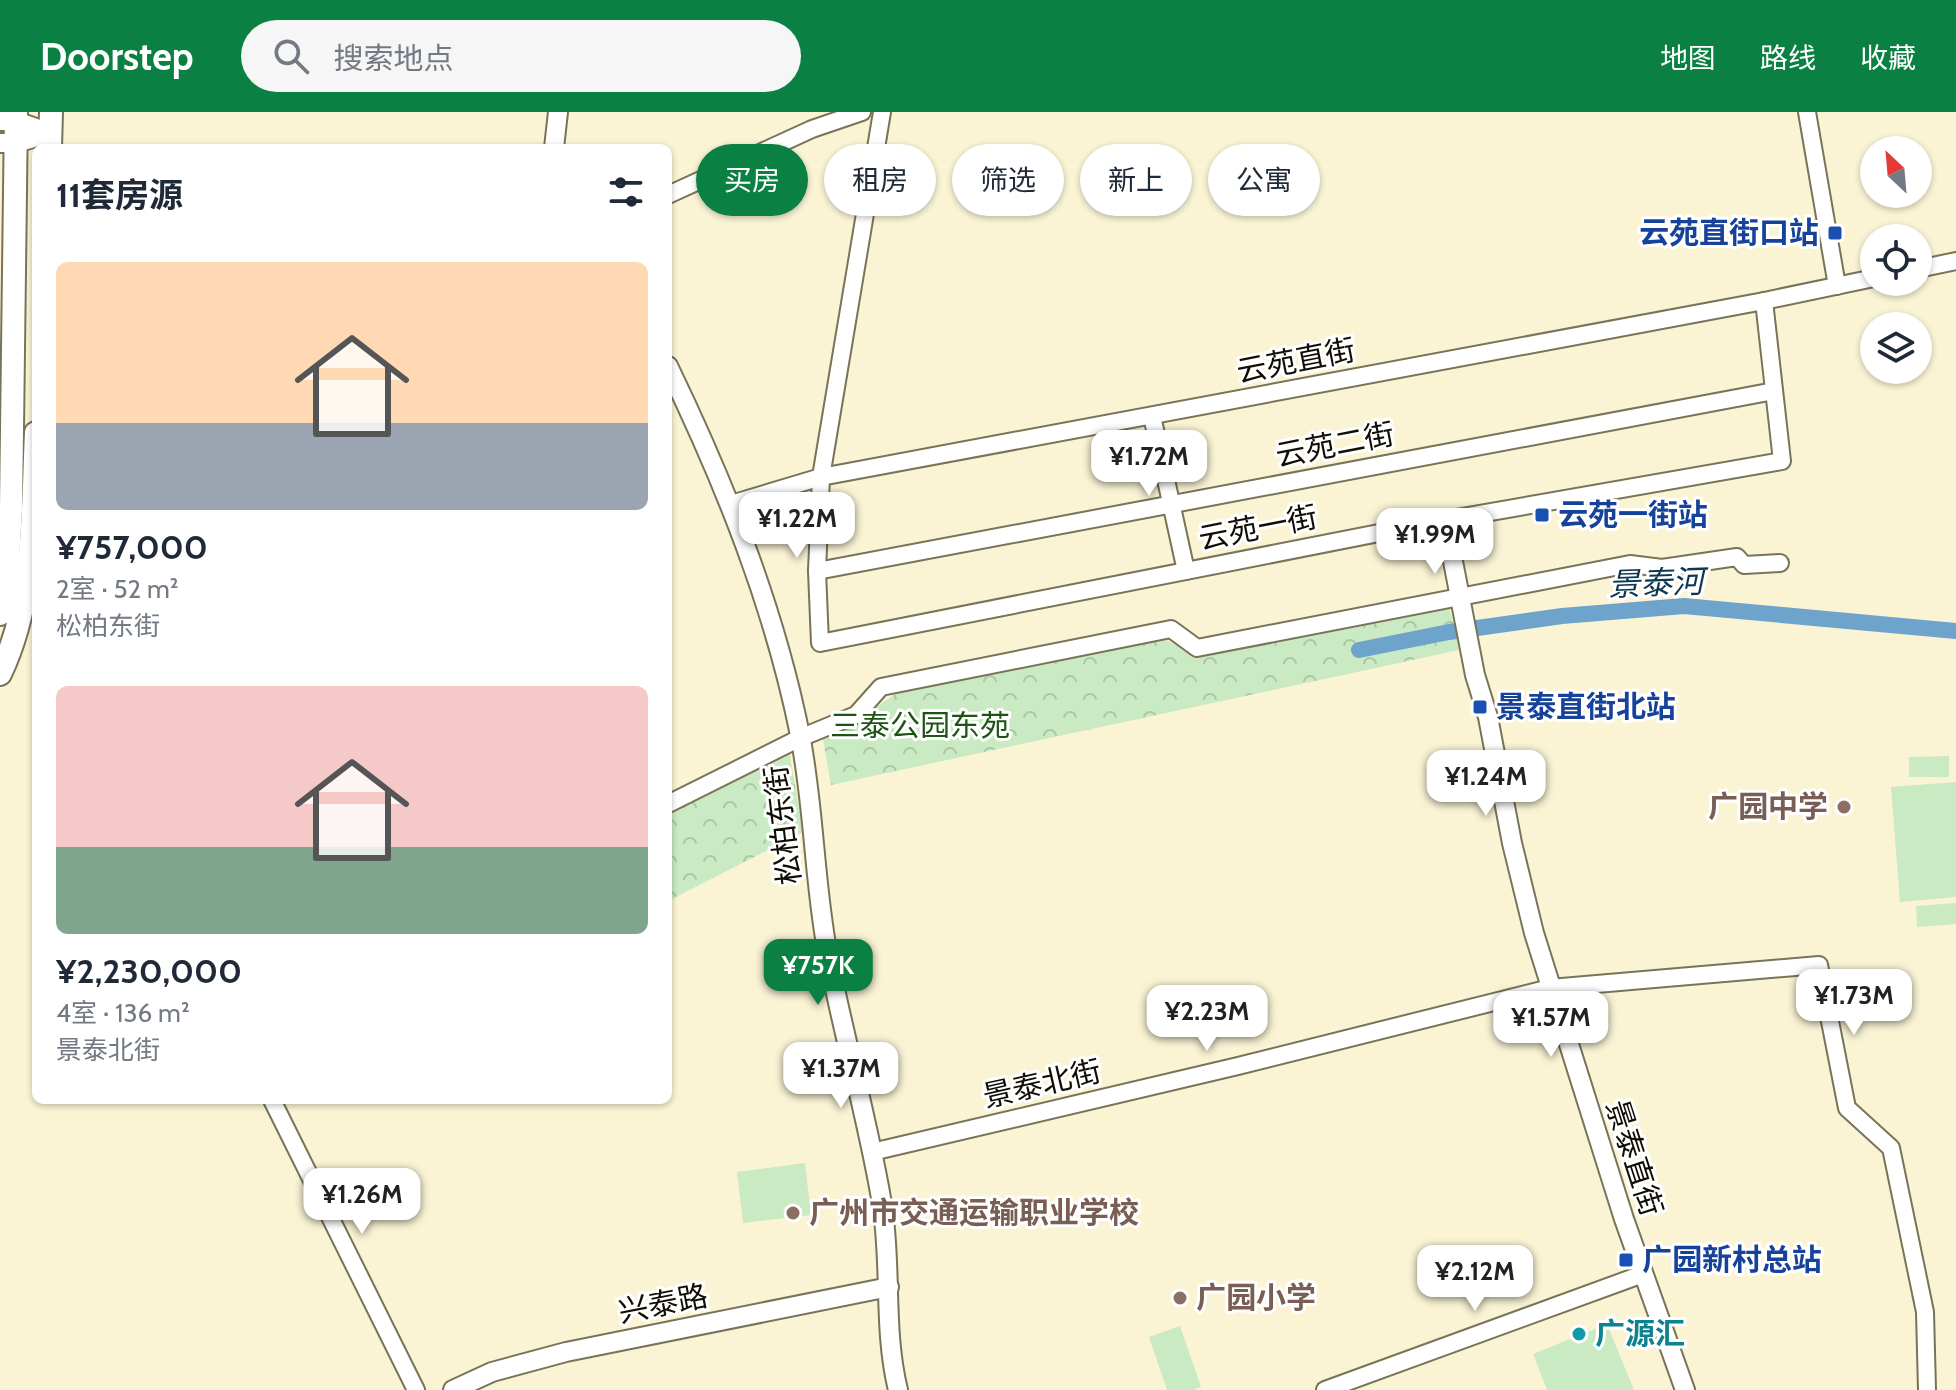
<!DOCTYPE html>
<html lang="zh">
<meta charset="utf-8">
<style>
body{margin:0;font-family:Cabin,"Noto Sans SC",sans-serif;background:#f6f6f7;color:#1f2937;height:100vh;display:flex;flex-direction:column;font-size:30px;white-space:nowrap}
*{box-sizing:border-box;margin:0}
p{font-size:26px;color:#747a83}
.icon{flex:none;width:44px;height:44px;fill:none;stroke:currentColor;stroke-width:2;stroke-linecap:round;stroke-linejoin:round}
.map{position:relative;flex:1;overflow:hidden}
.panel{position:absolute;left:32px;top:32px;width:640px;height:960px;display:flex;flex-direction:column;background:#fff;border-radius:12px;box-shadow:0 2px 6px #0004}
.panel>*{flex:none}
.top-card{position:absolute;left:696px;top:32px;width:760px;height:72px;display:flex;gap:16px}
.needle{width:52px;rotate:334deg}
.tools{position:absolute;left:1860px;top:24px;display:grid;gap:16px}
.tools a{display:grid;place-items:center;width:72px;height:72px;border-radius:50%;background:#fff;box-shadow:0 2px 6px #0004;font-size:40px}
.price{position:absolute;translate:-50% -68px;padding:0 18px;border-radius:16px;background:#fff;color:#222;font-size:26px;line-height:52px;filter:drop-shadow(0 2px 4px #0008)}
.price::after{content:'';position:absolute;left:50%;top:48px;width:24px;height:18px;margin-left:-12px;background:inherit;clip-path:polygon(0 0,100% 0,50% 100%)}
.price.current{background:#0b8043;color:#fff}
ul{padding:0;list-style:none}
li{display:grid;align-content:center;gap:16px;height:424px;padding:0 24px}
li span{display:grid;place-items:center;height:248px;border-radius:12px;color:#555}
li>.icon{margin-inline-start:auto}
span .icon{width:144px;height:144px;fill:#fffc;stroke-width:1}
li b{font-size:34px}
h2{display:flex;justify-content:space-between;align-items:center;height:96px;padding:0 24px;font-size:34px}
.tag{padding:0 28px;border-radius:36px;background:#fff;box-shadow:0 2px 6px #0004;font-size:28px;line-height:72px}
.tag.current{background:#0b8043;color:#fff}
header{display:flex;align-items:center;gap:48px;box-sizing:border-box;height:112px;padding:0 40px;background:#0b8043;color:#fff}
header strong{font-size:38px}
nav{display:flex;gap:44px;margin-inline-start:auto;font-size:28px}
.search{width:560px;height:72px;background:#f6f6f7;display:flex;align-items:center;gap:20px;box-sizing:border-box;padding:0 28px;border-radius:44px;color:#747a83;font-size:30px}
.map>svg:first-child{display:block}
.park{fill:url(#park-crowns)}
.pitch{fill:#c9eac3}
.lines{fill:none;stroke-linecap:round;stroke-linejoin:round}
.canal{stroke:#6ea3cb;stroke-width:16}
.minor-casing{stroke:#797357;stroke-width:20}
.tertiary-casing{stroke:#797357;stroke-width:22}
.secondary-casing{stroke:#797357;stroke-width:26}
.minor{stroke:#fff;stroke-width:16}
.tertiary{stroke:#fff;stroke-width:18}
.secondary{stroke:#fff;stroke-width:22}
.transit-dot{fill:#1a4fb4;stroke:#fff;stroke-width:3}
.education-dot{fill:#8d6e63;stroke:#fff;stroke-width:3}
.culture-dot{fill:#0f9aa8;stroke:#fff;stroke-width:3}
.labels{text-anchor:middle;stroke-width:6;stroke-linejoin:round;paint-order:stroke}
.transit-label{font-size:30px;font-weight:bold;fill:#164399;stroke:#fff;text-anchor:start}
.street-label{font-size:30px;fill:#0f0d04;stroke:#fff}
.park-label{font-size:30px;fill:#1d5414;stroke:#fff}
.education-label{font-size:30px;font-weight:bold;fill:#785e54;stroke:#fff;text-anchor:start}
.culture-label{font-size:30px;font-weight:bold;fill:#0d838f;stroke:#fff;text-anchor:start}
.water-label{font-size:32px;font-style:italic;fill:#0c3752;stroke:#fff}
</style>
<header>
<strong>Doorstep</strong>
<div class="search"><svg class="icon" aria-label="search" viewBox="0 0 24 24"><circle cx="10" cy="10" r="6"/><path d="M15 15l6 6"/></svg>搜索地点</div>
<nav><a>地图</a><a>路线</a><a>收藏</a></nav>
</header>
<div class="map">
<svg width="1956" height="1278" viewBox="0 0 1956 1278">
<defs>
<pattern id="park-crowns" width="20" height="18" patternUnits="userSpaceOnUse" patternTransform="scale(2)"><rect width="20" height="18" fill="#c9eac3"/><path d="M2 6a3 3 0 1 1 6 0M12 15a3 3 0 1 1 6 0" fill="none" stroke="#abc8a6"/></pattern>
</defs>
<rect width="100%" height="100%" fill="#faf4d5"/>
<g class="park">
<polygon points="1449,493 1459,538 831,673 822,622 858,608 901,578 1165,528 1197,540"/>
<polygon points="789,638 803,720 668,789 668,699"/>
</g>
<g class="pitch">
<polygon points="1949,644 1949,665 1909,665 1909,645"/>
<polygon points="1956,670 1956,785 1900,790 1891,675"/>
<polygon points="1956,791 1956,812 1917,815 1916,794"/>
<polygon points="805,1051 811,1103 743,1111 737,1060"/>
<polygon points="1607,1212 1634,1278 1547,1278 1533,1242"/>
<polygon points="1180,1214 1201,1275 1194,1278 1167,1278 1149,1225"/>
</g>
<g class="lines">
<polyline class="canal" points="1359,538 1449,520 1562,504 1684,494 1956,519"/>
<g class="minor-casing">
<g id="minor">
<polyline points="882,0 821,365 817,459 820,531 1445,408 1782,349 1764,189"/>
<polyline points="1807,0 1837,174"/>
<polyline points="668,83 812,17 862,0"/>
<polyline points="1918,157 1956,149"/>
<polyline points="1152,304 1186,459"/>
<polyline points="731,392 821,365 1764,189 1874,166"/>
<polyline points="817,459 1774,279"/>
<polyline points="668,692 800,626 856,603 881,575 1171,517 1197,536 1630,452 1662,456 1737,445 1744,453 1780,451"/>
<polyline points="272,988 416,1278"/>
<polyline points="872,1040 1238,954 1550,876 1819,853 1847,996 1891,1036 1925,1200 1927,1278"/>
<polyline points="1325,1278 1643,1162"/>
</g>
</g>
<g class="tertiary-casing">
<g id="tertiary">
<polyline points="0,9 16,9 50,21"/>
<polyline points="0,31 16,31 50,21"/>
<polyline points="554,36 558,0"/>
<path d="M668 254C725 372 774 494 800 623 814 694 814 767 827 838 843 923 868 1007 882 1092 892 1153 883 1217 898 1278"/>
<polyline points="1445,408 1475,563 1488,605 1512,731 1534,821 1624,1107 1685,1278"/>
<polyline points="453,1278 492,1260 566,1240 889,1175"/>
</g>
</g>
<g class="secondary-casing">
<g id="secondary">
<polyline points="50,36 51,0"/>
<polyline points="0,502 7,465 11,397 16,0"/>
<path d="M0 562C36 486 32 403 36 321"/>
</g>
</g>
<use href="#minor" class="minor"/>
<use href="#tertiary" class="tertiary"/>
<use href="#secondary" class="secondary"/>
</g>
<g class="transit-dot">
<rect x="1827" y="113" width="16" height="16" rx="4"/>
<rect x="1534" y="395" width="16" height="16" rx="4"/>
<rect x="1472" y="587" width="16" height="16" rx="4"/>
<rect x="1618" y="1140" width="16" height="16" rx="4"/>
</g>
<g class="education-dot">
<circle cx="1844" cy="695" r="8"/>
<circle cx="793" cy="1101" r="8"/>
<circle cx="1180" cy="1186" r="8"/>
</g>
<circle class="culture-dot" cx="1579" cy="1222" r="8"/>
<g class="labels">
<g class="transit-label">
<text x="1819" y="131" text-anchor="end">云苑直街口站</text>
<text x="1558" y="413">云苑一街站</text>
<text x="1496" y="605">景泰直街北站</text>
<text x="1642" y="1158">广园新村总站</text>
</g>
<g class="street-label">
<text transform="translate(1296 249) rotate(-11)" y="10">云苑直街</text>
<text transform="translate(1335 333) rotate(-11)" y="10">云苑二街</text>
<text transform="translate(1258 416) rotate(-11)" y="10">云苑一街</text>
<text transform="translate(783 713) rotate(-97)" y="10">松柏东街</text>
<text transform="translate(1042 972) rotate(-13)" y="10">景泰北街</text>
<text transform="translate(1634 1046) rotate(72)" y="10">景泰直街</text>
<text transform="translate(663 1192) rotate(-11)" y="10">兴泰路</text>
</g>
<g class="park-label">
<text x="920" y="624">三泰公园东苑</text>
</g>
<g class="education-label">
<text x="1828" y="705" text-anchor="end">广园中学</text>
<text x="809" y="1111">广州市交通运输职业学校</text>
<text x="1196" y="1196">广园小学</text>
</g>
<g class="culture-label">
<text x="1595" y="1232">广源汇</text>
</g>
<g class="water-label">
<text transform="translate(1656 471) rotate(-2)" y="11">景泰河</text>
</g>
</g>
</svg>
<div class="tools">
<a><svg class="needle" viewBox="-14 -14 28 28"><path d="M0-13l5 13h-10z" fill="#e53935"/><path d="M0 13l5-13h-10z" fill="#747a83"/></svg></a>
<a><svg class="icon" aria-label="locate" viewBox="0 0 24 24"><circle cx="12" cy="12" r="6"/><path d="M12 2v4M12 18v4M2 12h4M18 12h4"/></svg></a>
<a><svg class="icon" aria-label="layers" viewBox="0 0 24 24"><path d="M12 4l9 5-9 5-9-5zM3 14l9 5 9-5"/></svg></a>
</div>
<b class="price" style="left:1149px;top:386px">¥1.72M</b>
<b class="price" style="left:797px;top:448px">¥1.22M</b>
<b class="price" style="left:1435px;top:464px">¥1.99M</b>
<b class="price" style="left:1486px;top:706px">¥1.24M</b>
<b class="price current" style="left:818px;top:895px">¥757K</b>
<b class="price" style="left:1854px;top:925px">¥1.73M</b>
<b class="price" style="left:1207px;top:941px">¥2.23M</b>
<b class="price" style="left:1551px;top:947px">¥1.57M</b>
<b class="price" style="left:841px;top:998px">¥1.37M</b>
<b class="price" style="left:362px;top:1124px">¥1.26M</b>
<b class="price" style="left:1475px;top:1201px">¥2.12M</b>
<div class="top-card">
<a class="tag current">买房</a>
<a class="tag">租房</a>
<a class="tag">筛选</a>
<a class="tag">新上</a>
<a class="tag">公寓</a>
</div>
<section class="panel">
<h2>11套房源<svg class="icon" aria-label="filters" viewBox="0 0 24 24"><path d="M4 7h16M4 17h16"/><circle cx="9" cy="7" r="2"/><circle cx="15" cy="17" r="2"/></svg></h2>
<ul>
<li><span style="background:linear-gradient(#ffd9b3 65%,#9aa5b1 0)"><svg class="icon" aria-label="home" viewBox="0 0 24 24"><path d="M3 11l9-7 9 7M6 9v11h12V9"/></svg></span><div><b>¥757,000</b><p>2室 · 52 m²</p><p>松柏东街</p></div></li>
<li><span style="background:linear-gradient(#f6c9c9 65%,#7fa58c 0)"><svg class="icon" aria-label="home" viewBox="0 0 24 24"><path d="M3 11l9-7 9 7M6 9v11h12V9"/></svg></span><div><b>¥2,230,000</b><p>4室 · 136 m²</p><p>景泰北街</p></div></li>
</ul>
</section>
</div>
